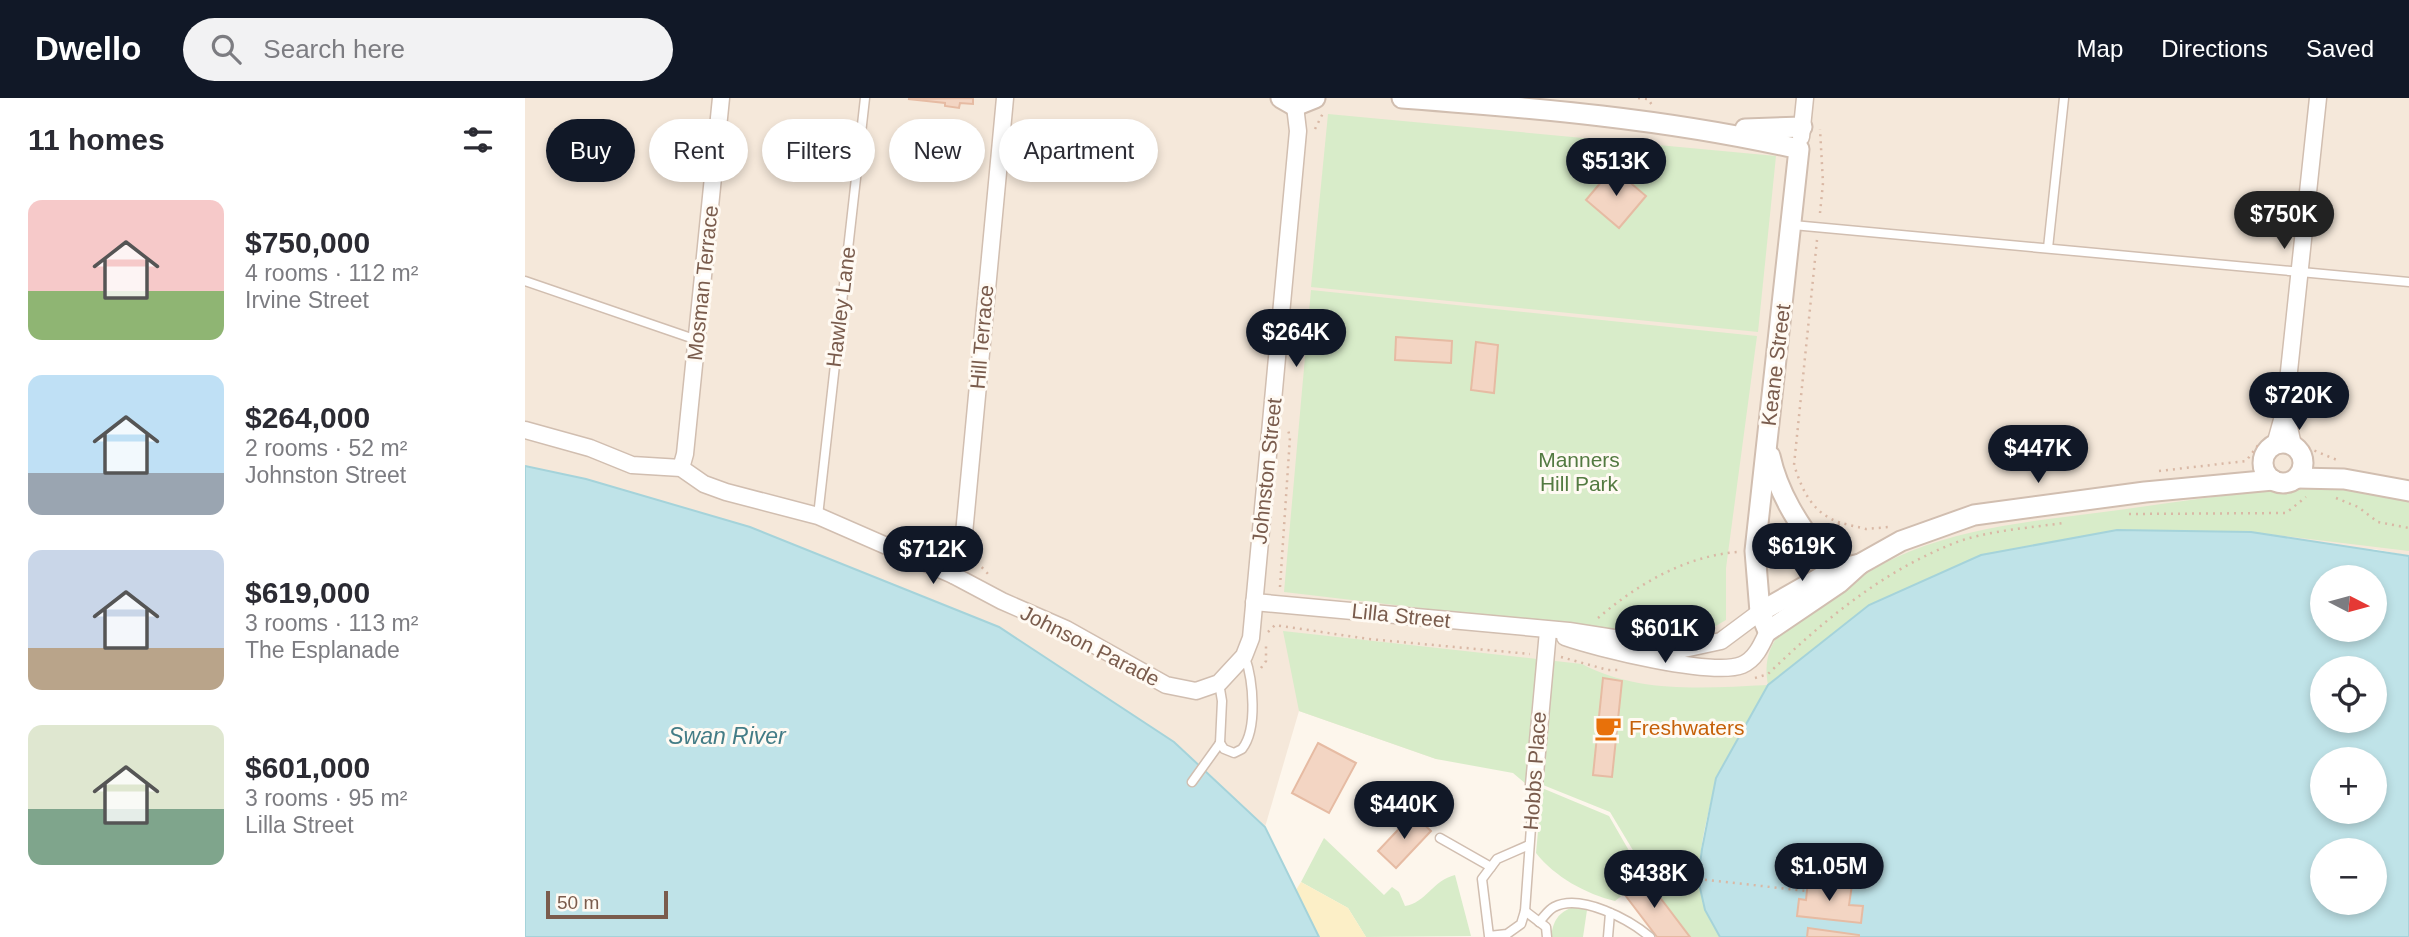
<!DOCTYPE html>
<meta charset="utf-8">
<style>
body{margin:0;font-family:Helvetica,sans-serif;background:#f2f2f3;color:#2b2b33;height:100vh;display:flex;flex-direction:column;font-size:26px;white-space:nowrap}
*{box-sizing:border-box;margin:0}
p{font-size:23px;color:#7c7c81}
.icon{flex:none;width:38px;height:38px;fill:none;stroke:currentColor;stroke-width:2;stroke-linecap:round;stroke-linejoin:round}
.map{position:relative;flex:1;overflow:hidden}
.details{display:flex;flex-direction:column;background:#fff;width:525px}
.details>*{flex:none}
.top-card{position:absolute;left:21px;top:21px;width:665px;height:63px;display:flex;gap:14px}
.needle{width:46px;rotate:96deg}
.tools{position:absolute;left:1785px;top:467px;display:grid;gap:14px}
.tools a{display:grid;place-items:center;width:77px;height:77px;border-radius:50%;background:#fff;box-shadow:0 4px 10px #0003;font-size:35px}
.scale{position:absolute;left:21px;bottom:18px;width:122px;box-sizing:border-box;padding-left:7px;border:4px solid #7a5c4d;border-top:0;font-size:19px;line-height:24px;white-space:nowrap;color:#7a5c4d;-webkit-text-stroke:5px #fffaf3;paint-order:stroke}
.price{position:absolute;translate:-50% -60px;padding:0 16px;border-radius:24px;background:#111827;color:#fff;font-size:23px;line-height:46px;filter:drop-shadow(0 2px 4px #0008)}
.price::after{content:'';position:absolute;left:50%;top:42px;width:21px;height:16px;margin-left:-10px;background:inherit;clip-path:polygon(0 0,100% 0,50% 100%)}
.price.on{background:#222;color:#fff}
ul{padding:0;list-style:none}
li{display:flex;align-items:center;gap:21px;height:175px;padding:0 28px}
li span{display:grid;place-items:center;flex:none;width:196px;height:140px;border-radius:14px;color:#555}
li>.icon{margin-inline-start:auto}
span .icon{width:84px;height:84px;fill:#fffc;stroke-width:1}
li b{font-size:30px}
h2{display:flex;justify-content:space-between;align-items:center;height:84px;padding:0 28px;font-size:30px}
.pill{padding:0 24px;border-radius:32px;background:#fff;box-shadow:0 4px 10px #0003;font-size:24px;line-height:63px}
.pill.on{background:#111827;color:#fff}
header{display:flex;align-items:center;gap:42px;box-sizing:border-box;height:98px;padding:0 35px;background:#111827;color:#fff}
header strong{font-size:33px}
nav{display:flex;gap:38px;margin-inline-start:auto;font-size:24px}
.search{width:490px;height:63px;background:#f2f2f3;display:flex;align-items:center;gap:18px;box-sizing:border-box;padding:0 24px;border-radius:38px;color:#7c7c81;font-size:26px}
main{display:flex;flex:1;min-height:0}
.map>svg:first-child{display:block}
.residential{fill:#f5e8da}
.green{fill:#d8ecc9}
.sand{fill:#fcefc7}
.water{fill:#bfe3e8;stroke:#a5d3da;stroke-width:2;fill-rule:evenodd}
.building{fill:#f3d5c3;stroke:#e6bba3;stroke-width:2}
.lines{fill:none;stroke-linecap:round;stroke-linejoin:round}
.service-casing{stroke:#d1beb0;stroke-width:11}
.minor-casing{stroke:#d1beb0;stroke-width:19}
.tertiary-casing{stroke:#d1beb0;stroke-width:23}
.path{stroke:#d9b8a5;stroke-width:2.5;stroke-dasharray:2 5;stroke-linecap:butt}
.service{stroke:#fff;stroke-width:8}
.minor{stroke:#fff;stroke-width:16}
.tertiary{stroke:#fff;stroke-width:19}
.labels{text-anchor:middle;stroke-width:6;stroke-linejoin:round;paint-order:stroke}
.street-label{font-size:21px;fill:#7a5c4d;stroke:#fffaf3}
.park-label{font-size:21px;fill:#537a41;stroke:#fffaf3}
.food-label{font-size:21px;fill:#c56008;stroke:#fffaf3;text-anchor:start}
.water-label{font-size:23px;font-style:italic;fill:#437c86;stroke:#fffaf3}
</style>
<header>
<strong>Dwello</strong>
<div class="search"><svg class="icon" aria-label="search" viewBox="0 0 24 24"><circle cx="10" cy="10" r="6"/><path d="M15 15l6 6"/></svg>Search here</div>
<nav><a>Map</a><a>Directions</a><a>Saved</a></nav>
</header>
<main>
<section class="details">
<h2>11 homes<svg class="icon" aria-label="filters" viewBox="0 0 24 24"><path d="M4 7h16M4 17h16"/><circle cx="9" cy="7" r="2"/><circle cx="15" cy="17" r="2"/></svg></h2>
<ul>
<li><span style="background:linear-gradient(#f6c9c9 65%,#8fb573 0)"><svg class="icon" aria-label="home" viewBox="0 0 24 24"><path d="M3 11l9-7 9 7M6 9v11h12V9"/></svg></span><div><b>$750,000</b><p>4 rooms · 112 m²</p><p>Irvine Street</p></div></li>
<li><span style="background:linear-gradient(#bfe0f5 70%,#9aa5b1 0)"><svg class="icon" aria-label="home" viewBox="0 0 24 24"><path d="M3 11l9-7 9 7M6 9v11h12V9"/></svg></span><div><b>$264,000</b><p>2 rooms · 52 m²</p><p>Johnston Street</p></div></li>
<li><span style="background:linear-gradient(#c9d6e8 70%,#b9a48a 0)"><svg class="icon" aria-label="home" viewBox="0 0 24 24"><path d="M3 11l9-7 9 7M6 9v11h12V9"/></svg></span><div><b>$619,000</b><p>3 rooms · 113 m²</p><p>The Esplanade</p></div></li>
<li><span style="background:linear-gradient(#dfe7d0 60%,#7fa58c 0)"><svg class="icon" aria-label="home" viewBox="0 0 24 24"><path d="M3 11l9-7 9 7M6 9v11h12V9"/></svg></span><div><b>$601,000</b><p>3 rooms · 95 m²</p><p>Lilla Street</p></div></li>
</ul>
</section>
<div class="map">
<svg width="1884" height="839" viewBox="0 0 1884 839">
<rect width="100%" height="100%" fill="#fdf6ec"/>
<polygon class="residential" points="0,0 1884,0 1884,458 1849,451 1243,587 1191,680 911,661 774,613 740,729 649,644 61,381 0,368"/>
<g class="green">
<polygon points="803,16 1251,58 1233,234 786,189"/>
<polygon points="786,192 1232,238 1201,470 1201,522 1158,547 1031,526 759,494"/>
<path d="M1795 387 1884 400V453L1726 434 1592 432 1191 680C1178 744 1161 778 1195 839H1160L1085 714 1018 687 1001 686 988 675 911 661 774 613 758 533 1057 566C1114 596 1181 590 1243 587 1234 541 1267 521 1303 499 1330 482 1356 465 1386 453 1451 427 1526 421 1594 412 1661 403 1727 393 1795 387Z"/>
<path d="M1017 690 1084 718 1118 777 1097 792 1099 796 1090 803C1061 796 1030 779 1011 755Z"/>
<path d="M799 740 859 797 867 789 874 794 880 808C901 805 908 782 930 777L946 838 841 839 823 810 776 784Z"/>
<path d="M1049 809 1062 812 1058 839H1026C1028 823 1033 814 1049 809Z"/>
</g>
<polygon class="sand" points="776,784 823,810 841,839 794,839 771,792"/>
<g class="water">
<polygon points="0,368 61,381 225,429 474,529 649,644 740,729 794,839 0,839"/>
<path d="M1592 432 1726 434 1884 458V839H1195L1180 812 1173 781 1177 751 1191 680 1243 587 1344 507 1456 457ZM1797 480H1850V532H1797ZM1797 570H1850V623H1797ZM1797 662H1850V714H1797ZM1797 752H1850V805H1797Z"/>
</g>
<g class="building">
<polygon points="448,0 448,6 435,5 434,10 420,8 420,5 383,1"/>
<polygon points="1088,70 1121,98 1094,130 1061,102"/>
<polygon points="871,239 927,243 926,265 870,262"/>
<polygon points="951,244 973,247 969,295 946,292"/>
<polygon points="1078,580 1097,583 1087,679 1068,677"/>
<polygon points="793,645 831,665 804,715 767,695"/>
<polygon points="862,689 880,706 868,719 850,701"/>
<polygon points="888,716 906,733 871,770 853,753"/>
<polygon points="1118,777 1165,839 1132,839 1097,793"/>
<polygon points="1283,782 1327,787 1324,807 1338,808 1336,825 1272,818 1274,801 1281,802"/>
<polygon points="1283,830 1334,837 1334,839 1282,839"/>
</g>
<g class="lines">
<g class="service-casing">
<g id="service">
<polyline points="1268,127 1884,184"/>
<polyline points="1523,150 1539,0"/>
<polyline points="0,183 172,242"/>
<polyline points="293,418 340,0"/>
<polyline points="694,585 697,603 695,645"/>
<path d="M695 645 699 651 709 655 717 651C733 631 728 582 720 559"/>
<polyline points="667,684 695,645"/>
<polyline points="915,740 966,769"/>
<polyline points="1004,747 972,761 957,781 964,838 982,836 996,826 1000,813 1009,687"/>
<polyline points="1000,813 1021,829 1022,839"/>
<path d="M1014 824C1019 819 1023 812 1029 809 1056 795 1105 822 1125 839"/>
<polyline points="1083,839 1085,815"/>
</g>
</g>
<g class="minor-casing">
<g id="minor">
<polyline points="1276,39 1280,0"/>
<polyline points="1761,316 1768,347"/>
<polyline points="0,332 65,350 107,367 156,370 179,386 201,394 293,418 428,477 477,503 541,531 641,587 671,593 694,585 719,558 726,540 773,33 770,8"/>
<polyline points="1750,347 1760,311 1793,0"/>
<polyline points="156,370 160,356 196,0"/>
<polyline points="428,477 437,457 480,0"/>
<polyline points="729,504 1044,533 1159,551 1196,543 1235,514"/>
<path d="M1040 539C1071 550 1188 579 1217 567 1231 561 1237 546 1243 533"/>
<polyline points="1009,687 1023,533"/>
</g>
</g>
<g class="tertiary-casing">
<g id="tertiary">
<polyline points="756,0 770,8 790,0"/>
<path d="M877 0C1011 10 1143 21 1274 51L1230 453 1235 514 1243 533 1314 485 1335 466"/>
<polyline points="1220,31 1277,29"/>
<circle cx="1758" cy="365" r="20"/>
<path d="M1245 358C1256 408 1287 442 1314 484"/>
<polyline points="1772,380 1819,381 1884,393"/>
<polyline points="1235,514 1307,473 1335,466 1376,443 1449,417 1620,394 1748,382"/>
</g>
</g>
<g class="path">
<polyline points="1113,0 1123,1 1127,7"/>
<polyline points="790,31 798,15"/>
<polyline points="1295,115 1298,85 1295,31"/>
<path d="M1292 142 1269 367C1278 394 1287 415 1316 425"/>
<polyline points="1783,350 1812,362"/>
<polyline points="1634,373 1721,363 1734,346"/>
<polyline points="1811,400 1833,409 1853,424 1884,430"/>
<polyline points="1604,416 1761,415 1781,399"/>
<polyline points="1301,434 1316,425 1341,431 1364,429"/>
<polyline points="1248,450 1269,446"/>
<polyline points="452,464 464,477"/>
<polyline points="755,489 765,339 763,332"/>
<path d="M1073 520C1113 486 1160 458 1213 454"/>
<polyline points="743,534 750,527 756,528 844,541 1005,556"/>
<polyline points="1036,559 1083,572 1097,572"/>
<polyline points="736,570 741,563 741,547"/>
<path d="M1230 580 1243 576C1298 523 1355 475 1427 446 1458 433 1504 430 1538 425"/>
<polyline points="1173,781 1282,793"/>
</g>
<use href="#service" class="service"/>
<use href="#minor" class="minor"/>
<use href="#tertiary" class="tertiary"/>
</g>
<defs>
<g id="cafe-bare" transform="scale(2.1)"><path d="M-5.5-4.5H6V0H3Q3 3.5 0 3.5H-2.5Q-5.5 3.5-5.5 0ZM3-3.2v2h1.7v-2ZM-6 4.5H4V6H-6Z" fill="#e8710a" stroke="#fffaf3" stroke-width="2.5" paint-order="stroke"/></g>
</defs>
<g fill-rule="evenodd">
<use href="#cafe-bare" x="1083" y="630"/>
</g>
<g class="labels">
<g class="street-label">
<text transform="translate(178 185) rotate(-84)" y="7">Mosman Terrace</text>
<text transform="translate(316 209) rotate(-83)" y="7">Hawley Lane</text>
<text transform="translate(457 239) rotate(-85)" y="7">Hill Terrace</text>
<text transform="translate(1251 267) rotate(-83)" y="7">Keane Street</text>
<text transform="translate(742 373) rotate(-84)" y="7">Johnston Street</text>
<text transform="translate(876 518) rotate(6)" y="7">Lilla Street</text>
<text transform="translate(565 548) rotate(27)" y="7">Johnson Parade</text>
<text transform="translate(1010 673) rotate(-86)" y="7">Hobbs Place</text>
</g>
<g class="park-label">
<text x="1054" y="369">Manners<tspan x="1054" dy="24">Hill Park</tspan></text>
</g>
<g class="food-label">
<text x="1104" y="637">Freshwaters</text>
</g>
<g class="water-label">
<text x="202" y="646">Swan River</text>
</g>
</g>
</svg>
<div class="tools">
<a><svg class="needle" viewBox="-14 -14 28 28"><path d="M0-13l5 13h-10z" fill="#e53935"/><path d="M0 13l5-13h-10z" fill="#7c7c81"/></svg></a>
<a><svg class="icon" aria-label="locate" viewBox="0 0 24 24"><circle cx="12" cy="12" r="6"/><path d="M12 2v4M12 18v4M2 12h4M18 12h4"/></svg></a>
<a>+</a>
<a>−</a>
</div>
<div class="scale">50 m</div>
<b class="price" style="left:1091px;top:100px">$513K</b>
<b class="price on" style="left:1759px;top:153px">$750K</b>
<b class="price" style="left:771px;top:271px">$264K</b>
<b class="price" style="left:1774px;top:334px">$720K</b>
<b class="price" style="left:1513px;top:387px">$447K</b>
<b class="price" style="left:1277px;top:485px">$619K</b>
<b class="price" style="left:408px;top:488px">$712K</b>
<b class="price" style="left:1140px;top:567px">$601K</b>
<b class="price" style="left:879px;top:743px">$440K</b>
<b class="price" style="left:1304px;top:805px">$1.05M</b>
<b class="price" style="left:1129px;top:812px">$438K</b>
<div class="top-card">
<a class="pill on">Buy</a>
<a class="pill">Rent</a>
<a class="pill">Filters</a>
<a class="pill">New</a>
<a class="pill">Apartment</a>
</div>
</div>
</main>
